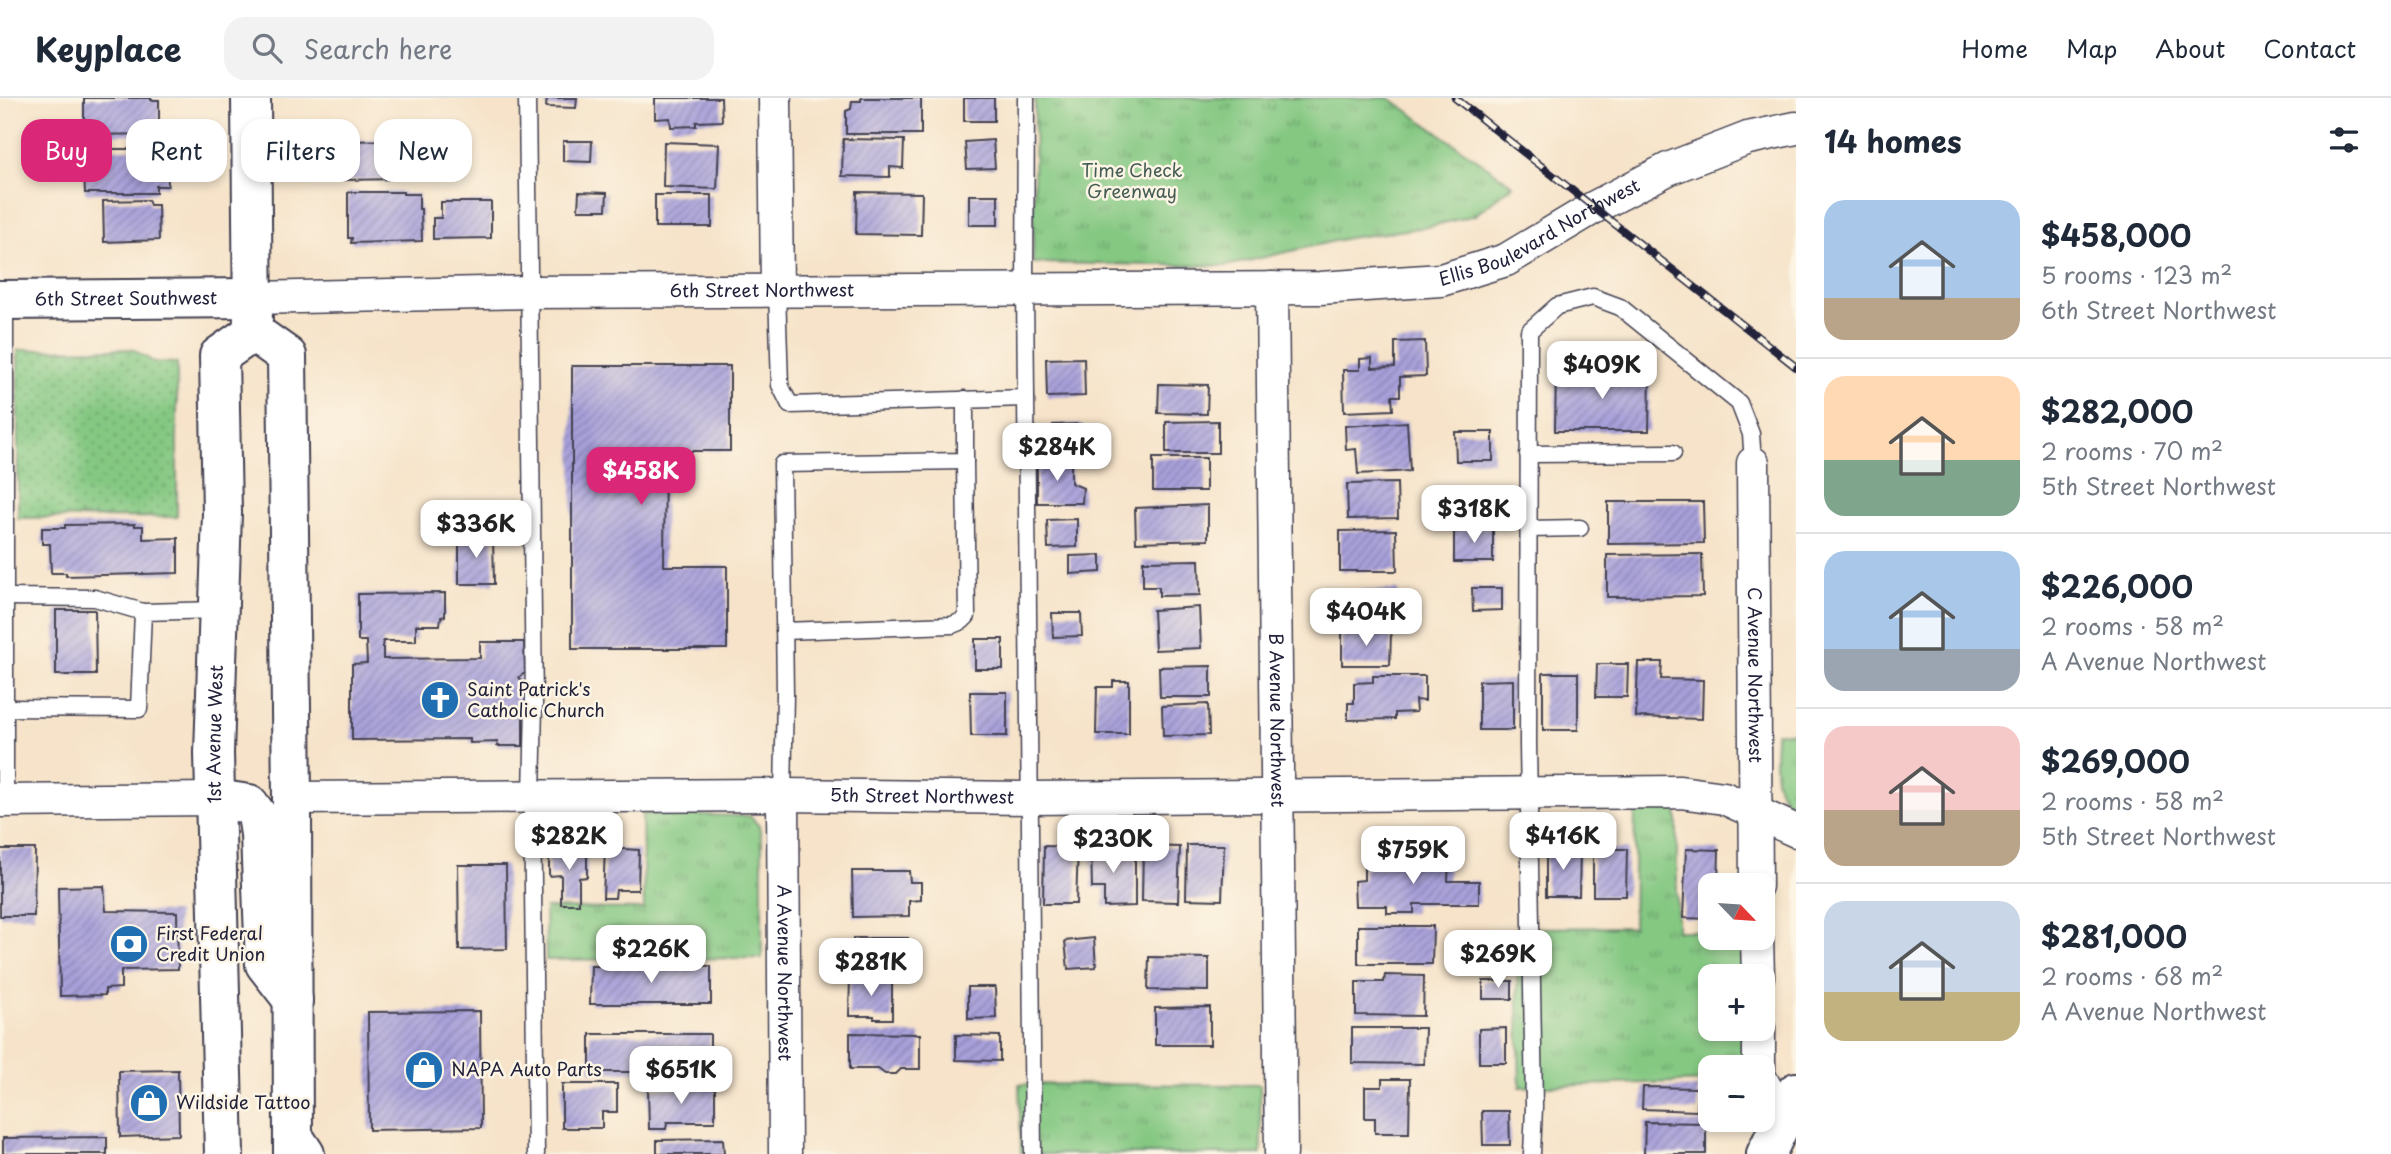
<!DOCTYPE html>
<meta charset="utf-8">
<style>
body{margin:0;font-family:"Playpen Sans",sans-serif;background:#f2f2f3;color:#1f2937;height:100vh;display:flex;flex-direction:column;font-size:26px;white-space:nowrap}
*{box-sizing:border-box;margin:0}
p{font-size:23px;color:#747a83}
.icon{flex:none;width:38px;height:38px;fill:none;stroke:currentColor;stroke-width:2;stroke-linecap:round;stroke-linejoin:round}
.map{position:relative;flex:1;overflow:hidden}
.panel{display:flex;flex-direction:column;background:#fff;width:595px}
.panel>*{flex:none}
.top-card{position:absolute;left:21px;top:21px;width:665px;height:63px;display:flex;gap:14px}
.needle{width:46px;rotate:115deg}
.controls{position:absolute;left:1698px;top:775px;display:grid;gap:14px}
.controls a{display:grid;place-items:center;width:77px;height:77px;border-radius:14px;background:#fff;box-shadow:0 4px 10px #0003;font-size:35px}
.price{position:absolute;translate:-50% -60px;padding:0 16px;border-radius:14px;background:#fff;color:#222;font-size:23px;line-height:46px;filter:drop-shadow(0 2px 4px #0008)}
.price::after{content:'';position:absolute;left:50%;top:42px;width:21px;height:16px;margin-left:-10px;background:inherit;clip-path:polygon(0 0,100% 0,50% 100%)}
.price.active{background:#db2777;color:#fff}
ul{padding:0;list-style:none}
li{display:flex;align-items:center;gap:21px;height:175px;padding:0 28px}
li+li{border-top:2px solid #e0e1e3}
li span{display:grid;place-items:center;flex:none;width:196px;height:140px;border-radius:21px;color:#555}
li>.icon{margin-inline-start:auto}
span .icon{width:84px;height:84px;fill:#fffc;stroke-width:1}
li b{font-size:30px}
h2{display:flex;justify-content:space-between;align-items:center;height:84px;padding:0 28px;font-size:30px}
.tag{padding:0 24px;border-radius:21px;background:#fff;box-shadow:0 4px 10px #0003;font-size:24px;line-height:63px}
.tag.active{background:#db2777;color:#fff}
header{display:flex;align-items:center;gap:42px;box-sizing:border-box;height:98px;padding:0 35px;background:#fff;border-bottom:2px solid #e0e1e3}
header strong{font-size:33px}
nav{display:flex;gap:38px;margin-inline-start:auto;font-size:24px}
.search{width:490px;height:63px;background:#f2f2f3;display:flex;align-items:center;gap:18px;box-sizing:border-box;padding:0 24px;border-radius:21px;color:#747a83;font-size:26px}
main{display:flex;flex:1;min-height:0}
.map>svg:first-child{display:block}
.grass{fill:url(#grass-dots);stroke:#53755e;stroke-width:2}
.park{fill:url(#park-tufts);stroke:#53755e;stroke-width:2}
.building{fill:url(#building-hatch)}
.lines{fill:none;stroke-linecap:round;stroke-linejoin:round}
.lane-casing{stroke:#423f50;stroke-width:19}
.street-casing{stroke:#423f50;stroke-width:35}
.secondary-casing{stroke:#423f50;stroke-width:42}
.primary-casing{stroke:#423f50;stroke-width:42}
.highway-casing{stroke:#423f50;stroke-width:42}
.lane{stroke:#fff;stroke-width:16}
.street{stroke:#fff;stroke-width:32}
.secondary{stroke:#fff;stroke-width:38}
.primary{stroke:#fff;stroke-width:38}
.highway{stroke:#fff;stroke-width:38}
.rail-casing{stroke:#22223b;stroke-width:8}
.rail{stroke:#fcf5e5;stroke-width:5;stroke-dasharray:16;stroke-linecap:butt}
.labels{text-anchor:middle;stroke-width:5;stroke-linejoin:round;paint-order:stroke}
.park-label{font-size:18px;fill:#445c54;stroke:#fcf5e5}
.street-label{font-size:18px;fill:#22223b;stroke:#fcf5e5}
.poi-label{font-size:18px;fill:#22223b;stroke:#fcf5e5;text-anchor:start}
</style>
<header>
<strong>Keyplace</strong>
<div class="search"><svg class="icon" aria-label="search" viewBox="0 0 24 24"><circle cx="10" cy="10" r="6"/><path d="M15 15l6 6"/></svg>Search here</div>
<nav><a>Home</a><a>Map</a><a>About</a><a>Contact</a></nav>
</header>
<main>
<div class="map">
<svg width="1796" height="1056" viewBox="0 0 1796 1056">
<defs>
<pattern id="grass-dots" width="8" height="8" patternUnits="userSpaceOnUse" patternTransform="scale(1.75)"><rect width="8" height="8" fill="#84c882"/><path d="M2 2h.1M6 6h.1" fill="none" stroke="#6ca26c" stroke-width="1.8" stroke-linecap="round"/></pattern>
<pattern id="park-tufts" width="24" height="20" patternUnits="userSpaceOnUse" patternTransform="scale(1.75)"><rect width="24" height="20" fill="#84c882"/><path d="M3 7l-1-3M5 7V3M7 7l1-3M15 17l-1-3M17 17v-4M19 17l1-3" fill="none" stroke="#6ca26c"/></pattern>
<pattern id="building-hatch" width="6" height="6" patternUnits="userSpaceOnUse" patternTransform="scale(1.75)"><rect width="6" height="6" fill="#a8a0da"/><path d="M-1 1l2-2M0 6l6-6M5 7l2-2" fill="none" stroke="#8882b2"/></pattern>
</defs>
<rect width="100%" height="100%" fill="#fcf5e5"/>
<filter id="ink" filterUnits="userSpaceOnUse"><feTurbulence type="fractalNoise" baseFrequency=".0143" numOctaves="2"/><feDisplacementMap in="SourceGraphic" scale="14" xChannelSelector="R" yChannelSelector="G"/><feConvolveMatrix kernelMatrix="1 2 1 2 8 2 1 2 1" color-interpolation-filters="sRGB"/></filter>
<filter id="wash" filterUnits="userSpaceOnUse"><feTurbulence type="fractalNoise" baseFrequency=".00686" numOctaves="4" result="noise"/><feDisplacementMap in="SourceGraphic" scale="28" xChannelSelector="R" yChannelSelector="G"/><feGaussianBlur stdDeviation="1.57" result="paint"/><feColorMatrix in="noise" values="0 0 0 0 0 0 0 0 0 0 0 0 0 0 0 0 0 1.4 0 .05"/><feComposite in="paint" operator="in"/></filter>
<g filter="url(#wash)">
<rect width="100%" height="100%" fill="#f6e3c9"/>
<polygon class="grass" points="132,251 154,264 177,265 177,419 18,420 18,252"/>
<g class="park">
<polygon points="1035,0 1389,0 1513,87 1475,117 1428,129 1348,140 1226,168 1033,165"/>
<path d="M1776 634 1796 635V711C1768 692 1776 664 1776 634Z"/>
<polygon points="1635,711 1677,711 1677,833 1710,833 1710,840 1742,840 1742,878 1710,878 1710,931 1742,931 1742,969 1710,970 1710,983 1520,989 1516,830 1633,829"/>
<polygon points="642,716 750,718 759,728 762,744 762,860 546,862 545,810 644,811"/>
<polygon points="1019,986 1260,987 1261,1056 1021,1056"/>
</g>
<g id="blocks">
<g class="building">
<polygon points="84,0 151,0 151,2 159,2 159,36 84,37"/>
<polygon points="547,0 577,0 576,10 546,9"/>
<polygon points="655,0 721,0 722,23 696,24 696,28 671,29 670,20 655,21"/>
<polygon points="861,0 921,0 921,36 846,36 846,13 851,11 852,3 861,3"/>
<rect x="964" y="0" width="30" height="23"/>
<polygon points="843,41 904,42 903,70 890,69 890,79 842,78"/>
<polygon points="407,42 407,63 400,63 400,81 343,82 343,43"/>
<polygon points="993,42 995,70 967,71 965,44"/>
<polygon points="563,43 592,43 591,64 563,63"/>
<polygon points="664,44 719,46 717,91 663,89"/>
<polygon points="98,51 154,51 154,59 167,58 168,88 156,88 156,95 85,95 84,73 98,73"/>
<polygon points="351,94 403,94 403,96 419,96 419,111 421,111 422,143 351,145 352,140 348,140 348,95"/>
<polygon points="579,94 607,95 606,112 578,112"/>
<polygon points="857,94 922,95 921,137 856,136"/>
<rect x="655" y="97" width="57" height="32"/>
<rect x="969" y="97" width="29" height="30"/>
<polygon points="148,102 150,107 158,107 159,142 104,144 103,103"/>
<polygon points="441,104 491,104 491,140 433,141 433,120 441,120"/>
<polygon points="1425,243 1426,278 1400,279 1400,298 1392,298 1393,312 1344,314 1343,272 1360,272 1360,261 1372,260 1372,270 1395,269 1395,244"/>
<polygon points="1084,260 1085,298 1047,299 1046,261"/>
<polygon points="572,268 730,268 730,353 665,353 664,468 727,468 727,551 572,551"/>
<polygon points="1556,273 1650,273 1649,333 1555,333"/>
<polygon points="1159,286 1208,287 1207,316 1158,315"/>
<polygon points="1218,323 1218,355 1166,355 1166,324"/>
<polygon points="1407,324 1410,373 1358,376 1356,351 1346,352 1345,328"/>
<polygon points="1081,326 1081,355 1054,356 1053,327"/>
<polygon points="1455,334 1493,334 1493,363 1456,363"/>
<rect x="1153" y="360" width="53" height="33"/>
<polygon points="1037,363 1071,363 1071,385 1083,390 1082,405 1037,405"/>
<polygon points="1397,385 1398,420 1348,421 1347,386"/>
<rect x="1465" y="388" width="27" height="33"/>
<polygon points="1608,404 1703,404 1704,445 1608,446"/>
<polygon points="1208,407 1208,442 1136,444 1135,410"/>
<polygon points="1077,421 1077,449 1048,450 1047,422"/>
<polygon points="135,426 135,428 143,428 143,441 178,440 178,475 66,478 66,475 51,475 50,446 42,446 42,430 65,430 65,427"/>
<polygon points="1493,429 1493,464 1454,464 1454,430"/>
<polygon points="1396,432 1397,473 1340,473 1340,433"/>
<polygon points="493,438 494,486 459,486 459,439"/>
<polygon points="1702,456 1703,498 1607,499 1607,457"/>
<polygon points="1101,457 1101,474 1070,476 1070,458"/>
<polygon points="1199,462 1200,497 1159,498 1159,489 1143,489 1143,463"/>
<polygon points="1472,490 1502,490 1502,512 1473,513"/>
<polygon points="1398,492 1398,511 1394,511 1394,524 1345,525 1345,493"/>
<polygon points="445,495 445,518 441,519 440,527 416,527 416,543 383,543 383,561 480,560 480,544 524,544 525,575 519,579 528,593 528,610 523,619 523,648 497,648 498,644 470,645 470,641 352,642 352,566 367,565 366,543 358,543 358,496"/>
<polygon points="1199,509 1201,550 1155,552 1153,512"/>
<polygon points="56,512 95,512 96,577 56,577"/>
<polygon points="1052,515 1081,515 1082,538 1053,539"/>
<polygon points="1342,533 1391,534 1390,567 1342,567"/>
<rect x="975" y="541" width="28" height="30"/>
<polygon points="1638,564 1662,564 1661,581 1703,582 1702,621 1636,619"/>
<polygon points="1597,566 1628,566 1627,599 1596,599"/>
<polygon points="1211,568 1211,599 1160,599 1159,569"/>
<rect x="1543" y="575" width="35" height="57"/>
<polygon points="1373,578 1425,578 1425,603 1415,602 1416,614 1395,615 1395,621 1348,622 1348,605 1354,605 1354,585 1373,584"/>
<polygon points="1513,582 1513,632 1479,632 1479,583"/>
<polygon points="1113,583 1129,583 1129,636 1096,636 1097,589 1113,589"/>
<polygon points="970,594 1007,594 1007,638 971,638"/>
<polygon points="1208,606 1209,637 1163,638 1162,608"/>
<polygon points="1091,746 1119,746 1119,760 1135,759 1135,808 1104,809 1104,790 1092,790"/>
<polygon points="1187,747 1224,747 1222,802 1186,801"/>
<polygon points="1044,748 1078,749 1076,806 1043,806"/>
<polygon points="1143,748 1180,749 1178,804 1142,803"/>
<polygon points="605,750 639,752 638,792 616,792 615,800 603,800"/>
<polygon points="0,751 35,751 34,818 0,818"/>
<polygon points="587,751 587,779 579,780 579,806 561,806 561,777 549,778 549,752"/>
<polygon points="1546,751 1580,751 1579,798 1546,798"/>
<polygon points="1593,751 1627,751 1626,798 1593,798"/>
<polygon points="1686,751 1719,752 1718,788 1710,788 1710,821 1683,820"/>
<polygon points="1386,762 1449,762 1448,783 1479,783 1479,806 1414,806 1414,815 1387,815 1387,808 1355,808 1354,783 1364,782 1364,770 1385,769"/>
<polygon points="458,767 506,767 507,851 459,852"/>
<polygon points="852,773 909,773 910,784 921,784 921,802 909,803 909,818 853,819"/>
<polygon points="104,788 106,813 177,814 178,871 121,872 121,890 105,891 105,897 60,898 58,789"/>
<polygon points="1358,828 1433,828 1432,866 1358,866"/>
<polygon points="1475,834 1506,834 1507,864 1476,865"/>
<rect x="853" y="840" width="55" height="35"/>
<polygon points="1094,840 1096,869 1068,871 1065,843"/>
<polygon points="1149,859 1209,860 1209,893 1148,892"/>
<polygon points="591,868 711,868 711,906 590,906"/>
<polygon points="1385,877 1424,878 1423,918 1356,917 1356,884 1384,884"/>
<polygon points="850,880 892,880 892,921 874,921 874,918 849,918"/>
<rect x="1483" y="883" width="29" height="18"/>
<polygon points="968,889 995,889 996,920 968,921"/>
<polygon points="1210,909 1210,947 1155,947 1155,910"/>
<polygon points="480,913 481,1030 369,1032 368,914"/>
<polygon points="1352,930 1425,930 1424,966 1352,965"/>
<polygon points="1506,930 1506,965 1479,965 1479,931"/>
<polygon points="850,935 920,936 920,971 901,971 896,976 885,976 878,971 850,971"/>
<rect x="590" y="936" width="120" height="38"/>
<polygon points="956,937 1000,938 1000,963 956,962"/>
<polygon points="178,972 179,1037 120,1039 119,973"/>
<polygon points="1382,981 1410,981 1409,1035 1375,1035 1375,1020 1365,1020 1365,989 1382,989"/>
<polygon points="562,986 617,986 617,1014 602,1014 602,1030 562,1030"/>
<polygon points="1643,989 1698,990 1697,1013 1642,1011"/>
<polygon points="715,990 715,1024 667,1024 666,1031 649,1031 648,991"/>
<polygon points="1482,1013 1509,1013 1510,1047 1483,1047"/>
<polygon points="1645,1024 1706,1025 1706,1056 1644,1056"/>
<polygon points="107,1039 107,1056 3,1056 3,1040"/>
<polygon points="723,1041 724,1056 657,1056 657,1042"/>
</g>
</g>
</g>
<g filter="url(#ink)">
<use href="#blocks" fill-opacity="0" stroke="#423f50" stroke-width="2"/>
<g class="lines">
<g class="lane-casing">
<g id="lane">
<polyline points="527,0 534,606 532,698 536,1056"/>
<polyline points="1026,0 1025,190 1033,1056"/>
<polyline points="777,193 780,287 790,307 1026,300"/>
<polyline points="5,201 5,703"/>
<polyline points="1528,356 1673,355"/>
<polyline points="1528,431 1580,430"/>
<polyline points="6,499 95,500 143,514"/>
<polyline points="784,533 952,527 962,523 967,518 965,363"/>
<polyline points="5,610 139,611 143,514 219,512"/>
<polyline points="783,697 785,596 782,366 965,363 965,301"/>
<polyline points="1532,1056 1534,1009 1528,647 1529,233 1557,208 1593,199 1620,209 1739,305 1751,336 1753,365"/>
</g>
</g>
<g class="street-casing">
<g id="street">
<polyline points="775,0 777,193"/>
<path id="s1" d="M1272 190 1281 1056"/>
<path id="s2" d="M253 200 529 194 1320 190 1441 182 1506 162 1593 110 1668 71 1748 40 1796 30"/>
<path id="s3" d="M1753 365 1756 788"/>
<path id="s4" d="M783 697 785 1056"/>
<path id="s5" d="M292 700 783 697 1030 700 1680 694 1724 700 1796 733"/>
<polyline points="0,703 216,701"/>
<polyline points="1757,840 1758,878"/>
<polyline points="1759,931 1759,970"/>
<polyline points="1762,983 1773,1004 1785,1017"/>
</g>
</g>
<g class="secondary-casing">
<g id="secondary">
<path id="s6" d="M0 202 253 200"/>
<polyline points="1766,1056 1796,994"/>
</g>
</g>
<g class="primary-casing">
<g id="primary">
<polyline points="251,0 253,234"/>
<polyline points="253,234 287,258 292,700 293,1056"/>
<polyline points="216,701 249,706 257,717 260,736 265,866 293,902"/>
<path id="s7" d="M224 1056 214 655 222 415 219 258 253 234"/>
</g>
</g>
<g class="highway-casing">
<polyline id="highway" points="293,1038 305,1056"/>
</g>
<use href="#lane" class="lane"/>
<use href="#street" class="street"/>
<use href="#secondary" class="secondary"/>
<use href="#primary" class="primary"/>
<use href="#highway" class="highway"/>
<g class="rail-casing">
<polyline id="rail" points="1455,0 1796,269"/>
</g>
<use href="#rail" class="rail"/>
</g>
</g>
<defs>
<g id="church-disc" transform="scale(2.0125)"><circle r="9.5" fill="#1f6fb2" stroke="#fcf5e5"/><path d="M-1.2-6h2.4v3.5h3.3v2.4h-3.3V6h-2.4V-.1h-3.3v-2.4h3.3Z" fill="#fff"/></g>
<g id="bank-disc" transform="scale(2.0125)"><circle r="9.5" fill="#1f6fb2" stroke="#fcf5e5"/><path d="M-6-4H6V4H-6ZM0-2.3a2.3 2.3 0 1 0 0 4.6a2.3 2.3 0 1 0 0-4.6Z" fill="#fff"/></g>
<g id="shop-disc" transform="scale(2.0125)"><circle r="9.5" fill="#1f6fb2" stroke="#fcf5e5"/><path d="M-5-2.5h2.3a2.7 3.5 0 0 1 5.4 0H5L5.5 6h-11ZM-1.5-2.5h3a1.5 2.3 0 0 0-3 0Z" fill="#fff"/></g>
</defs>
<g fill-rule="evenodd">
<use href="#church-disc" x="440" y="602"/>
<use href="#bank-disc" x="129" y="846"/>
<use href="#shop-disc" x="424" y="972"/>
<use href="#shop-disc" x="149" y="1005"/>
</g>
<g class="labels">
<g class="park-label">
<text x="1132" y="79">Time Check<tspan x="1132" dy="21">Greenway</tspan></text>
</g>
<g class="street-label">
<text dy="6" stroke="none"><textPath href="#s2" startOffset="1298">Ellis Boulevard Northwest</textPath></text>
<text dy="6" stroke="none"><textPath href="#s2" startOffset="509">6th Street Northwest</textPath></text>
<text dy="6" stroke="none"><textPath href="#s6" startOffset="126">6th Street Southwest</textPath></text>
<text dy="6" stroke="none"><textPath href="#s3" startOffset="212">C Avenue Northwest</textPath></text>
<text dy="6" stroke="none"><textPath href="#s1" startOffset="432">B Avenue Northwest</textPath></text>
<text dy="6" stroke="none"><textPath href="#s7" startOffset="420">1st Avenue West</textPath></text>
<text dy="6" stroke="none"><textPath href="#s5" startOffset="630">5th Street Northwest</textPath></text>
<text dy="6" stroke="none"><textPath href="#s4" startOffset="178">A Avenue Northwest</textPath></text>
</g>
<g class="poi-label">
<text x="467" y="598">Saint Patrick's<tspan x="467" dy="21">Catholic Church</tspan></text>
<text x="156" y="842">First Federal<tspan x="156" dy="21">Credit Union</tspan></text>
<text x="451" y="978">NAPA Auto Parts</text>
<text x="176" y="1011">Wildside Tattoo</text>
</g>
</g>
</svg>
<div class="controls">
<a><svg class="needle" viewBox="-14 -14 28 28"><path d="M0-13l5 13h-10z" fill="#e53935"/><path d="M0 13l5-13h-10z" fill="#747a83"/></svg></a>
<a>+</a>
<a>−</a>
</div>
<b class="price" style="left:1602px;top:303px">$409K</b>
<b class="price" style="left:1057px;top:385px">$284K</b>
<b class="price active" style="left:641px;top:409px">$458K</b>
<b class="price" style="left:1474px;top:447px">$318K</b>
<b class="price" style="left:476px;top:462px">$336K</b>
<b class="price" style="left:1366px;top:550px">$404K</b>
<b class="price" style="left:569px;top:774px">$282K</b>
<b class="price" style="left:1563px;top:774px">$416K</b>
<b class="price" style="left:1113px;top:777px">$230K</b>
<b class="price" style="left:1413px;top:788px">$759K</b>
<b class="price" style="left:651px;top:887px">$226K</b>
<b class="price" style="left:1498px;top:892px">$269K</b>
<b class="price" style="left:871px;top:900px">$281K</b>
<b class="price" style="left:681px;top:1008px">$651K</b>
<div class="top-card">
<a class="tag active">Buy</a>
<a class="tag">Rent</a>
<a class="tag">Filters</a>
<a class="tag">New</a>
</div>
</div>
<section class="panel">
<h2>14 homes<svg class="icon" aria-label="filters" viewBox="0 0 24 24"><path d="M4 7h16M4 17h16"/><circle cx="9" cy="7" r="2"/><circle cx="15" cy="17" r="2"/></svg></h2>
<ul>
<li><span style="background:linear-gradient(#a9c7e8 70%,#b9a48a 0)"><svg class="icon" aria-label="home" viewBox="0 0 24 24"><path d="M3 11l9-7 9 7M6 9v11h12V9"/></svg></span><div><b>$458,000</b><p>5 rooms · 123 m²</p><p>6th Street Northwest</p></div></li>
<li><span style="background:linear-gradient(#ffd9b3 60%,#7fa58c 0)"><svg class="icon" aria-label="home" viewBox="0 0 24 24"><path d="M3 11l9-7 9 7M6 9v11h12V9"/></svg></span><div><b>$282,000</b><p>2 rooms · 70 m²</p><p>5th Street Northwest</p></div></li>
<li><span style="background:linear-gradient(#a9c7e8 70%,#9aa5b1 0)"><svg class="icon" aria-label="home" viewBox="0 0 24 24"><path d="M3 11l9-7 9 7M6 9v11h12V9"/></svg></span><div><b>$226,000</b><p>2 rooms · 58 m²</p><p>A Avenue Northwest</p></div></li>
<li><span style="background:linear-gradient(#f6c9c9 60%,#b9a48a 0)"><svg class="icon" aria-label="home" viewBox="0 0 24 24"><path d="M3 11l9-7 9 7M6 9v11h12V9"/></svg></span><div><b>$269,000</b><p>2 rooms · 58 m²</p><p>5th Street Northwest</p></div></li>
<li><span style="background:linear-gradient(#c9d6e8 65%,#c2b280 0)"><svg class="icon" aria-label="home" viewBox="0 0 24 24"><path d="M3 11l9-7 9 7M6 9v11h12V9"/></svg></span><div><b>$281,000</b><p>2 rooms · 68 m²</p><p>A Avenue Northwest</p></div></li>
</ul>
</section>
</main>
